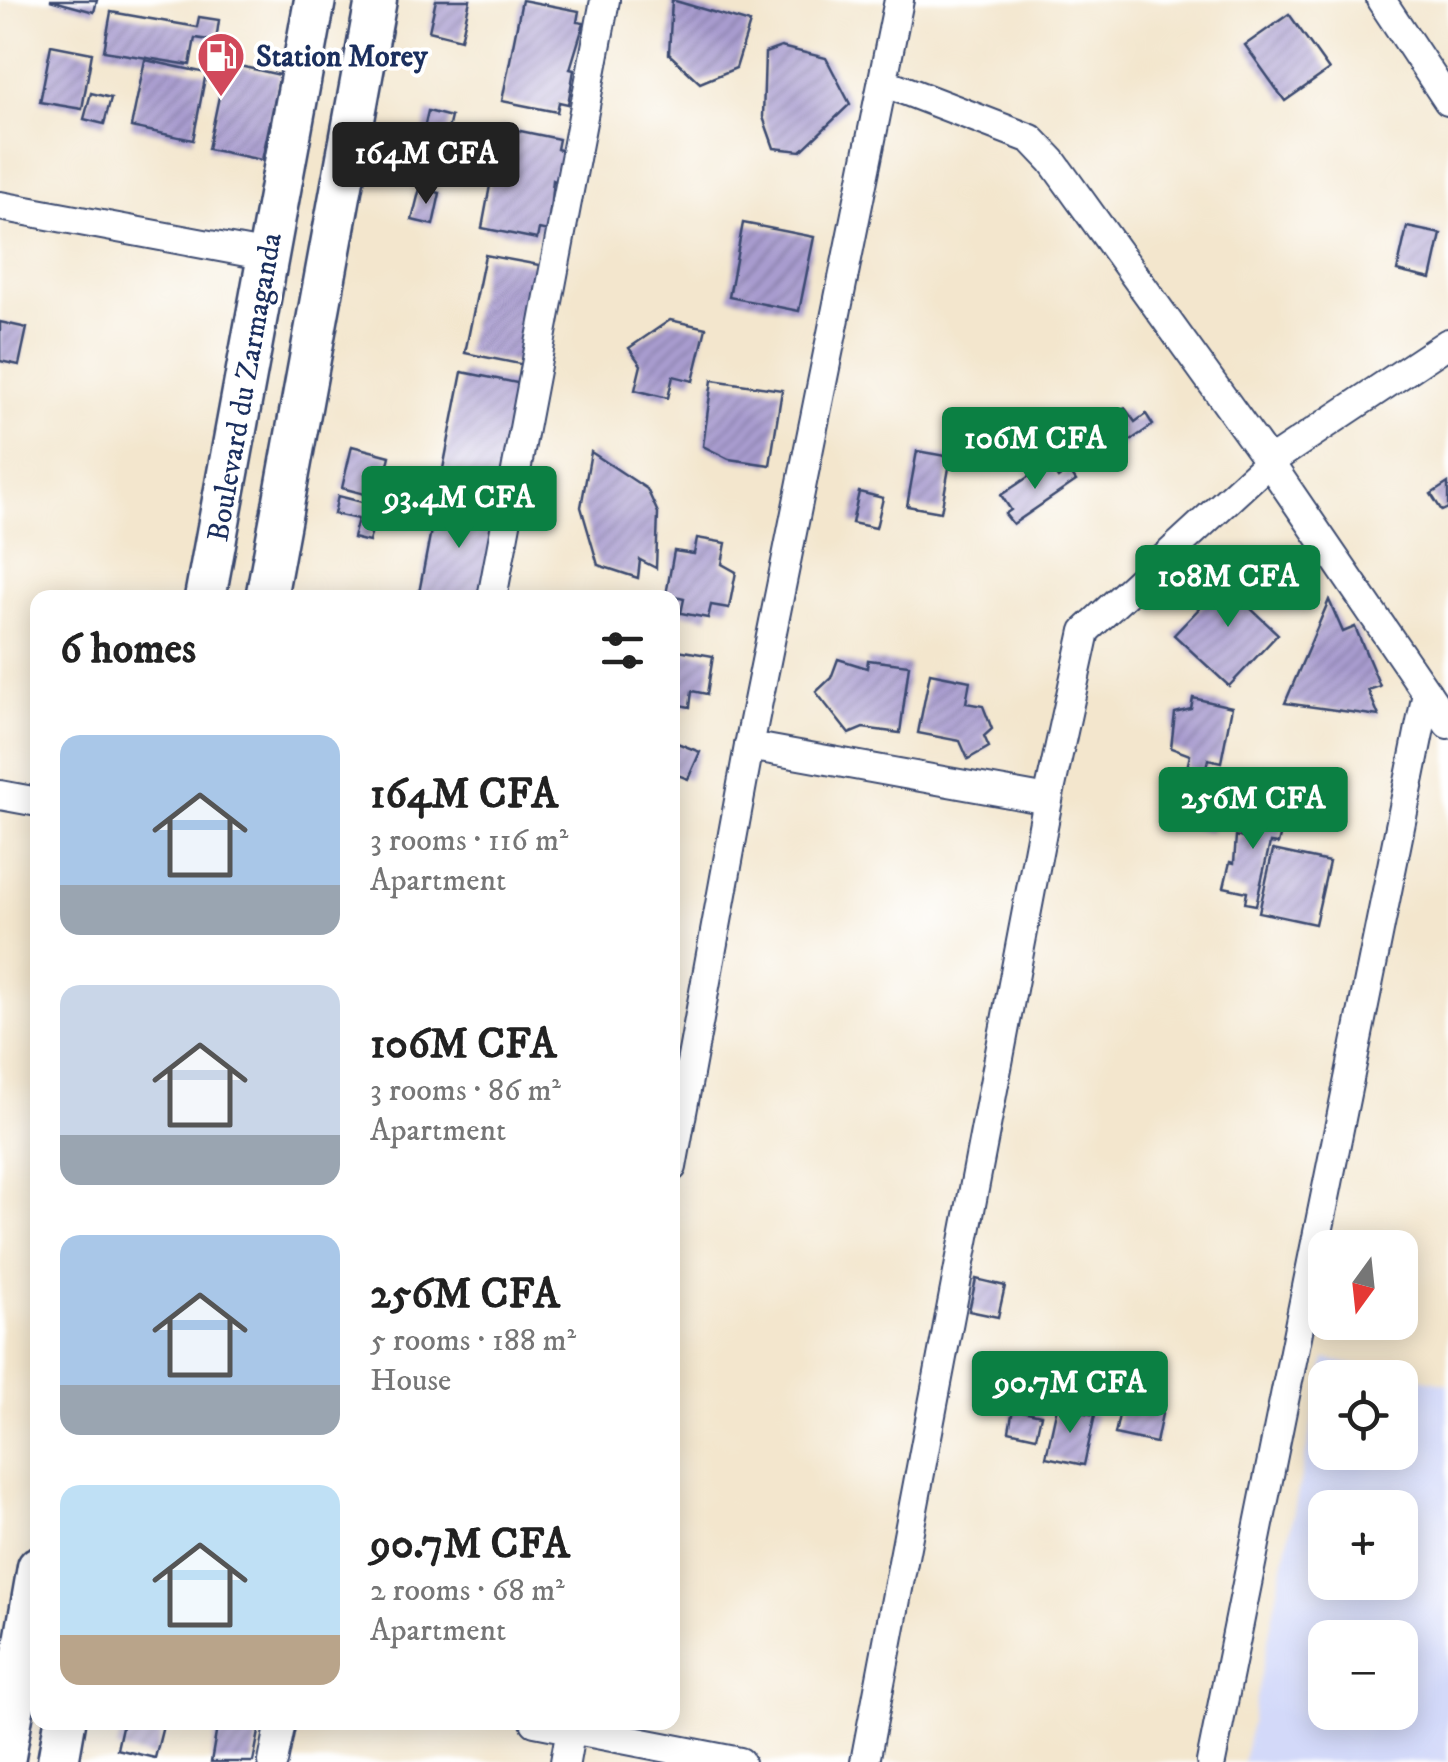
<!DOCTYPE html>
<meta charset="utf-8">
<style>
body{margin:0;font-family:"IM FELL DW Pica",serif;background:#f6f6f6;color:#222;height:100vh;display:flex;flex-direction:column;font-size:38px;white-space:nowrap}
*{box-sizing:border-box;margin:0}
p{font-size:32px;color:#767676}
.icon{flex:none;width:55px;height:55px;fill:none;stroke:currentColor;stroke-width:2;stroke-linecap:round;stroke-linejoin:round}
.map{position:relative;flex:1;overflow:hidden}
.details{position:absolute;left:30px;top:590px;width:650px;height:1140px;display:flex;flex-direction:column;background:#fff;border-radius:20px;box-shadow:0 5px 25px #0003}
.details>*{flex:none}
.needle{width:65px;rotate:195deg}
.fabs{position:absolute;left:1308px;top:1230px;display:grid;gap:20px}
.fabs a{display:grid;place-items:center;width:110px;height:110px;border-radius:20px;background:#fff;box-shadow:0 5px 25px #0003;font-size:50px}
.price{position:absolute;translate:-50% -85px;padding:0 22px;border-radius:10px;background:#0b8043;color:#fff;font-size:32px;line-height:65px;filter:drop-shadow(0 2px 5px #0008)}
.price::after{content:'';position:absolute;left:50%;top:60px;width:30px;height:22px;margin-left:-15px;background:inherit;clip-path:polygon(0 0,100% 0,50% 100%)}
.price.current{background:#222;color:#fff}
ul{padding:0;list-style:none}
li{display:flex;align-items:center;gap:30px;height:250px;padding:0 30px}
li span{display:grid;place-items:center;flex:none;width:280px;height:200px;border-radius:20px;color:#555}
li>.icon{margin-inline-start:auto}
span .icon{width:120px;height:120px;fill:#fffc;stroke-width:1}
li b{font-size:42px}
h2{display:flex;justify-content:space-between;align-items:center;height:120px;padding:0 30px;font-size:42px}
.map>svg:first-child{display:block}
.built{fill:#d3d9f9;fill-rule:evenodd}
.building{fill:url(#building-hatch)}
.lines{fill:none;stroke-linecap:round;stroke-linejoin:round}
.minor-casing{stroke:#3b4a6f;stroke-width:32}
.secondary-casing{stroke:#3b4a6f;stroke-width:45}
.minor{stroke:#fff;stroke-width:28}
.secondary{stroke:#fff;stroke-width:40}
.labels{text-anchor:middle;stroke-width:8;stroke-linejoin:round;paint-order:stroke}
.poi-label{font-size:30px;font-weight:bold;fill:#1b2f5e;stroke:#fff;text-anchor:start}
.street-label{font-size:30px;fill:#1b2f5e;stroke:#fff}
</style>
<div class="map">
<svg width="1448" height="1762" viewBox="0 0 1448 1762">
<defs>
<pattern id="building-hatch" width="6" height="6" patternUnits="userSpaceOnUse" patternTransform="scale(2.5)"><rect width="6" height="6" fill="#a99ccf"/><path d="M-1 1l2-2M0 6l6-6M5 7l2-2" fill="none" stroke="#8980ab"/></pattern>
</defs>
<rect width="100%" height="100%" fill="#fff"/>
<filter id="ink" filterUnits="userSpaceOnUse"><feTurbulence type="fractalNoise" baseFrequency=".01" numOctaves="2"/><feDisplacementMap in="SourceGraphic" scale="20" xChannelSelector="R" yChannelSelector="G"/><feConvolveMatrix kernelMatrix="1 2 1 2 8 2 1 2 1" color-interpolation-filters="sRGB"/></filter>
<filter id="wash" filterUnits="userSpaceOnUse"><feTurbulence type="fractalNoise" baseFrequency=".0048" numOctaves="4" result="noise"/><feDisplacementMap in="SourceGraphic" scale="40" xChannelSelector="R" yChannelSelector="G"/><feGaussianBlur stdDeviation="2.25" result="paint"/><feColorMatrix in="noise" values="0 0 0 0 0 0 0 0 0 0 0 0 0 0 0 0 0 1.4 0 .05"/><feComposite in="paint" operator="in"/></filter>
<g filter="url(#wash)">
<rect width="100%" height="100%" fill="#f3e6cd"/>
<path class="built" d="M1325 1359 1448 1384V1762H1243ZM1325 1378H1400V1452H1325ZM1325 1508H1400V1582H1325ZM1325 1638H1400V1712H1325Z"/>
<g id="blocks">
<g class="building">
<polygon points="50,0 97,0 94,12"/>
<polygon points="436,0 470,0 461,39 429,31"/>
<polygon points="522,0 579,11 577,22 584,23 570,69 574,70 568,104 559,102 557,112 502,101"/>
<polygon points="672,0 750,23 736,68 700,83 669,54"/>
<polygon points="111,12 197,27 199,17 219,20 216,41 195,38 190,65 104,51"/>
<polygon points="1289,14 1329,70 1285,101 1245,45"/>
<polygon points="51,45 92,53 82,109 40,102"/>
<polygon points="781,47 826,58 850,104 801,151 774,148 763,117 765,53"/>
<polygon points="145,60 206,73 193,140 131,127"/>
<polygon points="226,63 280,75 262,160 208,149"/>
<polygon points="91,93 111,98 104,124 84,119"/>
<polygon points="428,111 451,117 443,151 420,146"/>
<polygon points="501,127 559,139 557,149 564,151 558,182 553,180 548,231 539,229 537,239 482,228"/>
<polygon points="421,152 445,158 439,185 415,179"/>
<polygon points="420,188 440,193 433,225 412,220"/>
<polygon points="743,223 814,237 799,311 729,297"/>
<polygon points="1407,227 1441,234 1431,279 1397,271"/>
<polygon points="485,255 550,267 530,366 465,353"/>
<polygon points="670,320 706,328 693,381 673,376 668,398 635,390 641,365 629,348"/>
<polygon points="0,322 27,328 19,365 0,361"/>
<polygon points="462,372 527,385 507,487 442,474"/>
<polygon points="712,380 782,390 770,465 729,459 703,446"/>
<polygon points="1125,408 1135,422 1146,414 1153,425 1090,468 1083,458 1089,454 1079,440"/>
<polygon points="352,446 390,456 380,498 342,488"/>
<polygon points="917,451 951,457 941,512 907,506"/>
<polygon points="591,452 647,489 658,513 656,568 640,560 638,578 598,565 581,507"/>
<polygon points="1048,464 1058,478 1069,470 1076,481 1013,524 1005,514 1011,510 1001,495"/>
<polygon points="1448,483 1448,508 1442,511 1431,494"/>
<polygon points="859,492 883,498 876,528 852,523"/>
<polygon points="338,496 378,506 369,542 353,538 358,519 334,514"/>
<polygon points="437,499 500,511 483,598 418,598"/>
<polygon points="697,538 726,543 722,564 736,572 729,608 711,605 708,618 681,613 684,599 666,595 674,551 694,554"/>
<polygon points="1234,572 1260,597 1250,608 1278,634 1229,686 1174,635"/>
<polygon points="1329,600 1343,632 1355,627 1380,686 1368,690 1379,716 1285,703"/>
<polygon points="672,649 713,656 707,694 692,691 690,707 674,704"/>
<polygon points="838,659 867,668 868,660 909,665 900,733 863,728 849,734 816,692 831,678"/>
<polygon points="930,673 970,681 966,703 983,706 992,729 984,736 989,747 968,759 960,741 918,733"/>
<polygon points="1193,698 1232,707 1221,762 1208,759 1205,772 1187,768 1190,755 1171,748 1175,713 1191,709"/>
<polygon points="672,741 700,752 688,779 672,773"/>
<polygon points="1175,780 1220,790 1211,832 1166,822"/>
<polygon points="1240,806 1285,816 1278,844 1270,843 1256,905 1245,903 1247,892 1224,887 1230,862 1234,863 1236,836 1242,838 1247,817 1238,815"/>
<polygon points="1273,850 1329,862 1315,924 1259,912"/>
<polygon points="976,1279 1005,1286 998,1317 969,1311"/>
<polygon points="1122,1401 1163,1409 1156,1443 1115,1434"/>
<polygon points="1057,1407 1095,1415 1084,1465 1046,1457"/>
<polygon points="1013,1409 1041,1415 1036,1437 1009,1431"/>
<polygon points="123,1722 164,1722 155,1758 117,1749"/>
<polygon points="218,1722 261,1722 253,1762 211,1762"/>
</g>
</g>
</g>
<g filter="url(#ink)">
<use href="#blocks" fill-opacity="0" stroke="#3b4a6f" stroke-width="2.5"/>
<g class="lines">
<g class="minor-casing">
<g id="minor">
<polyline points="1381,0 1448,101"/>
<polyline points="883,82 1031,139 1052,161 1269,462 1448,724"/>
<polyline points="0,206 268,256"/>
<polyline points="492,598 605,0"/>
<polyline points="749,746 1048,800"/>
<polyline points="0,795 38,802"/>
<polyline points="672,1167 749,746 899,0"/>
<polyline points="535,1722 740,1762"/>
<polyline points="273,1762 281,1722"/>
<polyline points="565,1762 572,1722"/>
<polyline points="865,1762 1048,800 1085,631 1269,462 1448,343"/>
<polyline points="1211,1762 1427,693"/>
</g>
</g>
<g class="secondary-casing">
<g id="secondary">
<polyline points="205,598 315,0"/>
<polyline points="266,598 376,0"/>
<polyline points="4,1762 38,1567"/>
<polyline points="58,1762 65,1722"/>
</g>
</g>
<use href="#minor" class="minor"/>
<use href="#secondary" class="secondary"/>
</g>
</g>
<defs>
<g id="fuel-pin" transform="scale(2.5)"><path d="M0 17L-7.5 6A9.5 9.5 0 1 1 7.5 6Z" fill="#d1495b" stroke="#fff"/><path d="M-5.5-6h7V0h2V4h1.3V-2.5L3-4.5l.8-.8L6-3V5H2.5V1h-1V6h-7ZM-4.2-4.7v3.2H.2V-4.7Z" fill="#fff"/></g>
</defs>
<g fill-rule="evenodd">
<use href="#fuel-pin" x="221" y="56"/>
</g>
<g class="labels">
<g class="poi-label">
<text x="256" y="66">Station Morey</text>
</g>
<g class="street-label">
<text transform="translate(244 387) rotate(-80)" y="10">Boulevard du Zarmaganda</text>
</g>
</g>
</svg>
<div class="fabs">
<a><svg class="needle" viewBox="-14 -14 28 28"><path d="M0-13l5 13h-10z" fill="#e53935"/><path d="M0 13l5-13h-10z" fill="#767676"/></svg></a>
<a><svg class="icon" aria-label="locate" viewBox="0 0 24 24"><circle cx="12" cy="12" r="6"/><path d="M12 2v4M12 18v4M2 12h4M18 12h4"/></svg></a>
<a>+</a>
<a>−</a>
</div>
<b class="price current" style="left:426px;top:207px">164M CFA</b>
<b class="price" style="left:1035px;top:492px">106M CFA</b>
<b class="price" style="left:459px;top:551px">93.4M CFA</b>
<b class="price" style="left:1228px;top:630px">108M CFA</b>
<b class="price" style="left:1253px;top:852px">256M CFA</b>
<b class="price" style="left:1070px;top:1436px">90.7M CFA</b>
<section class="details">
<h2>6 homes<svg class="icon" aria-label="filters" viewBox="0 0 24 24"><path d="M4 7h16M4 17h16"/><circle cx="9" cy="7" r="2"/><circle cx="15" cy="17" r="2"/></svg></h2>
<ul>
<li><span style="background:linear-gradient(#a9c7e8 75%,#9aa5b1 0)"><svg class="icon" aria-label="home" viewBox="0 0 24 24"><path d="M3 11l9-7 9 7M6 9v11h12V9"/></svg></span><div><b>164M CFA</b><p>3 rooms · 116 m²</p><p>Apartment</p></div></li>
<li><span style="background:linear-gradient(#c9d6e8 75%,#9aa5b1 0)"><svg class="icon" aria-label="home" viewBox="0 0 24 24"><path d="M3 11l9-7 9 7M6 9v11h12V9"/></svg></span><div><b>106M CFA</b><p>3 rooms · 86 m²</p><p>Apartment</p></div></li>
<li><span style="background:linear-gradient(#a9c7e8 75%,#9aa5b1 0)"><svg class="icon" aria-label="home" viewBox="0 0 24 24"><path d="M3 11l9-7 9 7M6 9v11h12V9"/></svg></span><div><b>256M CFA</b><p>5 rooms · 188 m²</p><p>House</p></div></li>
<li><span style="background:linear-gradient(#bfe0f5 75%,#b9a48a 0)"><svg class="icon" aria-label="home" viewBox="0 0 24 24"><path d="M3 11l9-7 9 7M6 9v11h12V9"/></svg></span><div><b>90.7M CFA</b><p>2 rooms · 68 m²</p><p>Apartment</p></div></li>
</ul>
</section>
</div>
